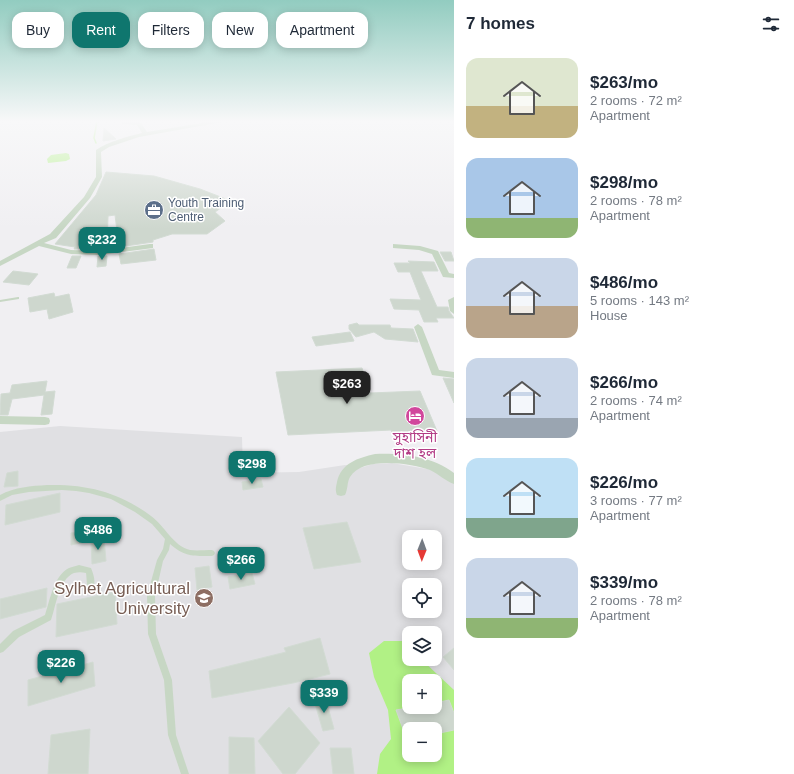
<!DOCTYPE html>
<meta charset="utf-8">
<style>
body{margin:0;font-family:Helvetica,"Noto Sans Bengali",sans-serif;background:#f2f2f3;color:#1f2937;height:100vh;display:flex;flex-direction:column;font-size:15px;white-space:nowrap}
*{box-sizing:border-box;margin:0}
p{font-size:13px;color:#747a83}
.icon{flex:none;width:22px;height:22px;fill:none;stroke:currentColor;stroke-width:2;stroke-linecap:round;stroke-linejoin:round}
.map{position:relative;flex:1;overflow:hidden}
.side{display:flex;flex-direction:column;background:#fff;width:340px}
.side>*{flex:none}
.top-card{position:absolute;left:12px;top:12px;width:380px;height:36px;display:flex;gap:8px}
.needle{width:26px;rotate:181deg}
.controls{position:absolute;left:402px;top:530px;display:grid;gap:8px}
.controls a{display:grid;place-items:center;width:40px;height:40px;border-radius:8px;background:#fff;box-shadow:0 2px 10px #0003;font-size:20px}
.price{position:absolute;translate:-50% -34px;padding:0 9px;border-radius:8px;background:#0f766e;color:#fff;font-size:13px;line-height:26px;filter:drop-shadow(0 1px 2px #0008)}
.price::after{content:'';position:absolute;left:50%;top:24px;width:12px;height:9px;margin-left:-6px;background:inherit;clip-path:polygon(0 0,100% 0,50% 100%)}
.price.active{background:#222;color:#fff}
ul{padding:0;list-style:none}
li{display:flex;align-items:center;gap:12px;height:100px;padding:0 12px}
li span{display:grid;place-items:center;flex:none;width:112px;height:80px;border-radius:12px;color:#555}
li>.icon{margin-inline-start:auto}
span .icon{width:48px;height:48px;fill:#fffc;stroke-width:1}
li b{font-size:17px}
h2{display:flex;justify-content:space-between;align-items:center;height:48px;padding:0 12px;font-size:17px}
.tag{padding:0 14px;border-radius:12px;background:#fff;box-shadow:0 2px 10px #0003;font-size:14px;line-height:36px}
.tag.active{background:#0f766e;color:#fff}
main{display:flex;flex:1;min-height:0}
.map>svg:first-child{display:block}
.education{fill:#e0e0e3;fill-rule:evenodd}
.water{fill:#b1f185;fill-rule:evenodd}
.lines{fill:none;stroke-linecap:round;stroke-linejoin:round}
.stream{stroke:#b1f185;stroke-width:1.5}
.building{fill:#ced7ce;stroke:#d2dbd3}
.lane{fill:#c7d7c4;fill-rule:evenodd}
.street{fill:#c7d7c4;fill-rule:evenodd}
.labels{text-anchor:middle;stroke-width:3;stroke-linejoin:round;paint-order:stroke}
.far-service-label{font-size:12px;fill:#4e5e75;stroke:#fff;text-anchor:start}
.hotel-label{font-size:14px;fill:#b23c85;stroke:#fff}
.near-education-label{font-size:17px;fill:#785e54;stroke:#fff;text-anchor:end}
</style>
<main>
<div class="map">
<svg width="454" height="774" viewBox="0 0 454 774">
<rect width="100%" height="100%" fill="#f0eff2"/>
<path class="education" d="M60 426 242 437 243 473 299 472 345 465 360 468 373 464 392 463 433 470 454 482V774H0V432ZM409 537H435V563H409ZM409 585H435V611H409ZM409 633H435V659H409ZM409 681H435V707H409ZM409 729H435V755H409Z"/>
<g class="water">
<polygon points="66,153 69,154 70,159 66,161 48,163 47,159 51,155"/>
<path d="M384 641H403L409 647V659H421L454 690V774H377L380 754 391 739 388 710 374 677 369 653ZM409 681H435V707H409ZM409 729H435V755H409Z"/>
</g>
<g class="lines">
<g class="stream">
<polyline points="349,121 351,122"/>
<polyline points="96,143 94,138 97,121"/>
</g>
</g>
<g class="building">
<polygon points="104,128 116,139 103,141"/>
<polygon points="106,172 154,176 200,189 231,201 215,212 225,221 207,234 172,234 153,240 153,242 119,247 115,215 108,216 107,248 74,249 75,247 55,244 96,195"/>
<polygon points="154,249 156,260 121,264 119,254"/>
<polygon points="440,252 451,252 454,261 445,261"/>
<polygon points="72,256 81,256 76,268 67,268"/>
<polygon points="98,256 107,256 106,266 97,267"/>
<polygon points="408,261 434,262 438,271 421,271 437,307 448,307 449,311 454,318 436,318 438,322 424,322 419,310 394,309 390,299 421,300 410,272 398,272 394,263 410,263"/>
<polygon points="13,271 30,273 38,274 29,285 3,282"/>
<polygon points="54,293 55,297 69,294 73,312 49,319 47,309 30,312 28,298"/>
<polygon points="357,323 359,325 390,325 391,328 413,329 418,342 385,339 374,332 356,337 349,329 349,325"/>
<polygon points="350,332 354,341 316,346 312,337"/>
<polygon points="362,368 370,393 420,391 437,431 392,433 391,430 288,435 276,372"/>
<polygon points="443,378 454,379 454,403"/>
<polygon points="47,381 45,392 55,391 52,414 41,415 44,395 12,399 8,415 0,415 1,394 10,393 12,385"/>
<polygon points="18,471 18,486 4,487 7,473"/>
<polygon points="261,479 263,487 243,490 242,482"/>
<polygon points="60,493 60,512 5,525 6,505"/>
<polygon points="347,522 361,562 314,569 303,528"/>
<polygon points="86,531 86,542 71,545 71,533"/>
<polygon points="104,538 106,561 92,564 91,541"/>
<polygon points="209,566 212,587 197,590 195,568"/>
<polygon points="252,573 255,584 230,589 228,577"/>
<polygon points="47,588 46,607 0,619 0,599"/>
<polygon points="115,592 117,624 56,637 57,604"/>
<polygon points="320,638 330,674 293,683 212,698 209,671 286,652 284,648"/>
<polygon points="454,648 454,670 443,657"/>
<polygon points="93,662 95,686 28,706 28,680"/>
<polygon points="325,696 334,729 323,731 314,700"/>
<polygon points="449,700 454,713 454,730 435,734 435,729 403,729 396,710 413,707 435,707 435,703"/>
<polygon points="289,707 320,743 295,774 283,774 258,741"/>
<polygon points="90,729 88,774 48,774 51,735"/>
<polygon points="229,737 254,738 255,774 229,774"/>
<polygon points="330,748 351,748 354,774 333,774"/>
</g>
<g class="lines">
<g class="lane">
<polygon points="18,297 19,297 19,299 0,302 0,300"/>
<path d="M47 485C87 484 119 492 151 516 165 526 173 546 190 550 197 551 205 550 212 550L214 551 215 553 214 555 212 556C193 556 185 557 170 544L169 550 163 561 155 596 156 634 172 680 176 735 189 774H181L168 735 164 680 148 634 147 596 157 560 163 549 165 539 152 524 135 512 111 499 89 493 76 491 62 490 29 492 12 495 0 501V495C15 487 31 486 47 485Z"/>
<path d="M79 565 91 568C94 575 96 583 93 590L91 591 89 590C86 585 87 579 86 573 82 572 78 572 74 573 59 579 56 606 51 620L19 637 3 652 0 653V644L13 631 45 615C50 600 54 575 69 568 72 567 76 566 79 565Z"/>
</g>
<g class="street">
<path d="M123 121 141 123 147 132 214 121H228L139 137 109 147 101 152 102 177 90 198 56 238 44 243 71 250 99 251 150 244H153V248L99 255 71 254 39 246 0 266V261L50 234 84 197 96 177V150C110 141 126 137 142 133L137 125 122 124Z"/>
<polygon points="393,244 420,246 438,251 449,273 454,274 454,278 443,277 432,254 419,250 393,248"/>
<polygon points="454,297 454,314 450,311 448,300"/>
<polygon points="418,324 422,327 439,370 454,372 454,378 432,375 414,327"/>
<polygon points="0,416 45,417 49,418 50,421 49,424 45,425 0,424"/>
<path d="M375 454C403 453 431 456 454 473V484C445 481 439 474 430 470 411 463 362 456 350 477 347 482 348 489 345 495L341 496 337 495C335 490 336 487 337 482 341 463 358 458 375 454Z"/>
</g>
</g>
<linearGradient id="sky" x2="0" y2="1"><stop stop-color="#92ccc0"/><stop offset="0.53" stop-color="#f8f8f9"/><stop offset="1" stop-color="#f8f8f9" stop-opacity="0"/></linearGradient>
<rect width="454" height="229" fill="url(#sky)"/>
<defs>
<g id="office-disc" transform="scale(1)"><circle r="9.5" fill="#5c6f8a" stroke="#fff"/><path d="M-6-3h4V-5.5h4V-3h4V5H-6ZM-1-4.5V-3h2v-1.5ZM-6 0V1H6V0Z" fill="#fff"/></g>
<g id="hotel-disc" transform="scale(1)"><circle r="9.5" fill="#d1479c" stroke="#fff"/><path d="M-6-4.5h1.5V1H6V5H4.5V3h-9V5H-6ZM-4 0a1.8 1.8 0 1 1 3.6 0ZM.5 0V-2.5h3Q6-2.5 6 0Z" fill="#fff"/></g>
<g id="university-disc" transform="scale(1)"><circle r="9.5" fill="#8d6e63" stroke="#fff"/><path d="M0-5L7-2L0 1L-7-2ZM-4 1L0 2.5L4 1V4Q0 6-4 4Z" fill="#fff"/></g>
</defs>
<g fill-rule="evenodd">
<use href="#office-disc" x="154" y="210"/>
<use href="#hotel-disc" x="415" y="416"/>
<use href="#university-disc" x="204" y="598"/>
</g>
<g class="labels">
<g class="far-service-label">
<text x="168" y="207">Youth Training<tspan x="168" dy="14">Centre</tspan></text>
</g>
<g class="hotel-label">
<text x="415" y="442">সুহাসিনী<tspan x="415" dy="16">দাশ হল</tspan></text>
</g>
<g class="near-education-label">
<text x="190" y="594">Sylhet Agricultural<tspan x="190" dy="20">University</tspan></text>
</g>
</g>
</svg>
<div class="controls">
<a><svg class="needle" viewBox="-14 -14 28 28"><path d="M0-13l5 13h-10z" fill="#e53935"/><path d="M0 13l5-13h-10z" fill="#747a83"/></svg></a>
<a><svg class="icon" aria-label="locate" viewBox="0 0 24 24"><circle cx="12" cy="12" r="6"/><path d="M12 2v4M12 18v4M2 12h4M18 12h4"/></svg></a>
<a><svg class="icon" aria-label="layers" viewBox="0 0 24 24"><path d="M12 4l9 5-9 5-9-5zM3 14l9 5 9-5"/></svg></a>
<a>+</a>
<a>−</a>
</div>
<b class="price" style="left:102px;top:261px">$232</b>
<b class="price active" style="left:347px;top:405px">$263</b>
<b class="price" style="left:252px;top:485px">$298</b>
<b class="price" style="left:98px;top:551px">$486</b>
<b class="price" style="left:241px;top:581px">$266</b>
<b class="price" style="left:61px;top:684px">$226</b>
<b class="price" style="left:324px;top:714px">$339</b>
<div class="top-card">
<a class="tag">Buy</a>
<a class="tag active">Rent</a>
<a class="tag">Filters</a>
<a class="tag">New</a>
<a class="tag">Apartment</a>
</div>
</div>
<section class="side">
<h2>7 homes<svg class="icon" aria-label="filters" viewBox="0 0 24 24"><path d="M4 7h16M4 17h16"/><circle cx="9" cy="7" r="2"/><circle cx="15" cy="17" r="2"/></svg></h2>
<ul>
<li><span style="background:linear-gradient(#dfe7d0 60%,#c2b280 0)"><svg class="icon" aria-label="home" viewBox="0 0 24 24"><path d="M3 11l9-7 9 7M6 9v11h12V9"/></svg></span><div><b>$263/mo</b><p>2 rooms · 72 m²</p><p>Apartment</p></div></li>
<li><span style="background:linear-gradient(#a9c7e8 75%,#8fb573 0)"><svg class="icon" aria-label="home" viewBox="0 0 24 24"><path d="M3 11l9-7 9 7M6 9v11h12V9"/></svg></span><div><b>$298/mo</b><p>2 rooms · 78 m²</p><p>Apartment</p></div></li>
<li><span style="background:linear-gradient(#c9d6e8 60%,#b9a48a 0)"><svg class="icon" aria-label="home" viewBox="0 0 24 24"><path d="M3 11l9-7 9 7M6 9v11h12V9"/></svg></span><div><b>$486/mo</b><p>5 rooms · 143 m²</p><p>House</p></div></li>
<li><span style="background:linear-gradient(#c9d6e8 75%,#9aa5b1 0)"><svg class="icon" aria-label="home" viewBox="0 0 24 24"><path d="M3 11l9-7 9 7M6 9v11h12V9"/></svg></span><div><b>$266/mo</b><p>2 rooms · 74 m²</p><p>Apartment</p></div></li>
<li><span style="background:linear-gradient(#bfe0f5 75%,#7fa58c 0)"><svg class="icon" aria-label="home" viewBox="0 0 24 24"><path d="M3 11l9-7 9 7M6 9v11h12V9"/></svg></span><div><b>$226/mo</b><p>3 rooms · 77 m²</p><p>Apartment</p></div></li>
<li><span style="background:linear-gradient(#c9d6e8 75%,#8fb573 0)"><svg class="icon" aria-label="home" viewBox="0 0 24 24"><path d="M3 11l9-7 9 7M6 9v11h12V9"/></svg></span><div><b>$339/mo</b><p>2 rooms · 78 m²</p><p>Apartment</p></div></li>
</ul>
</section>
</main>
